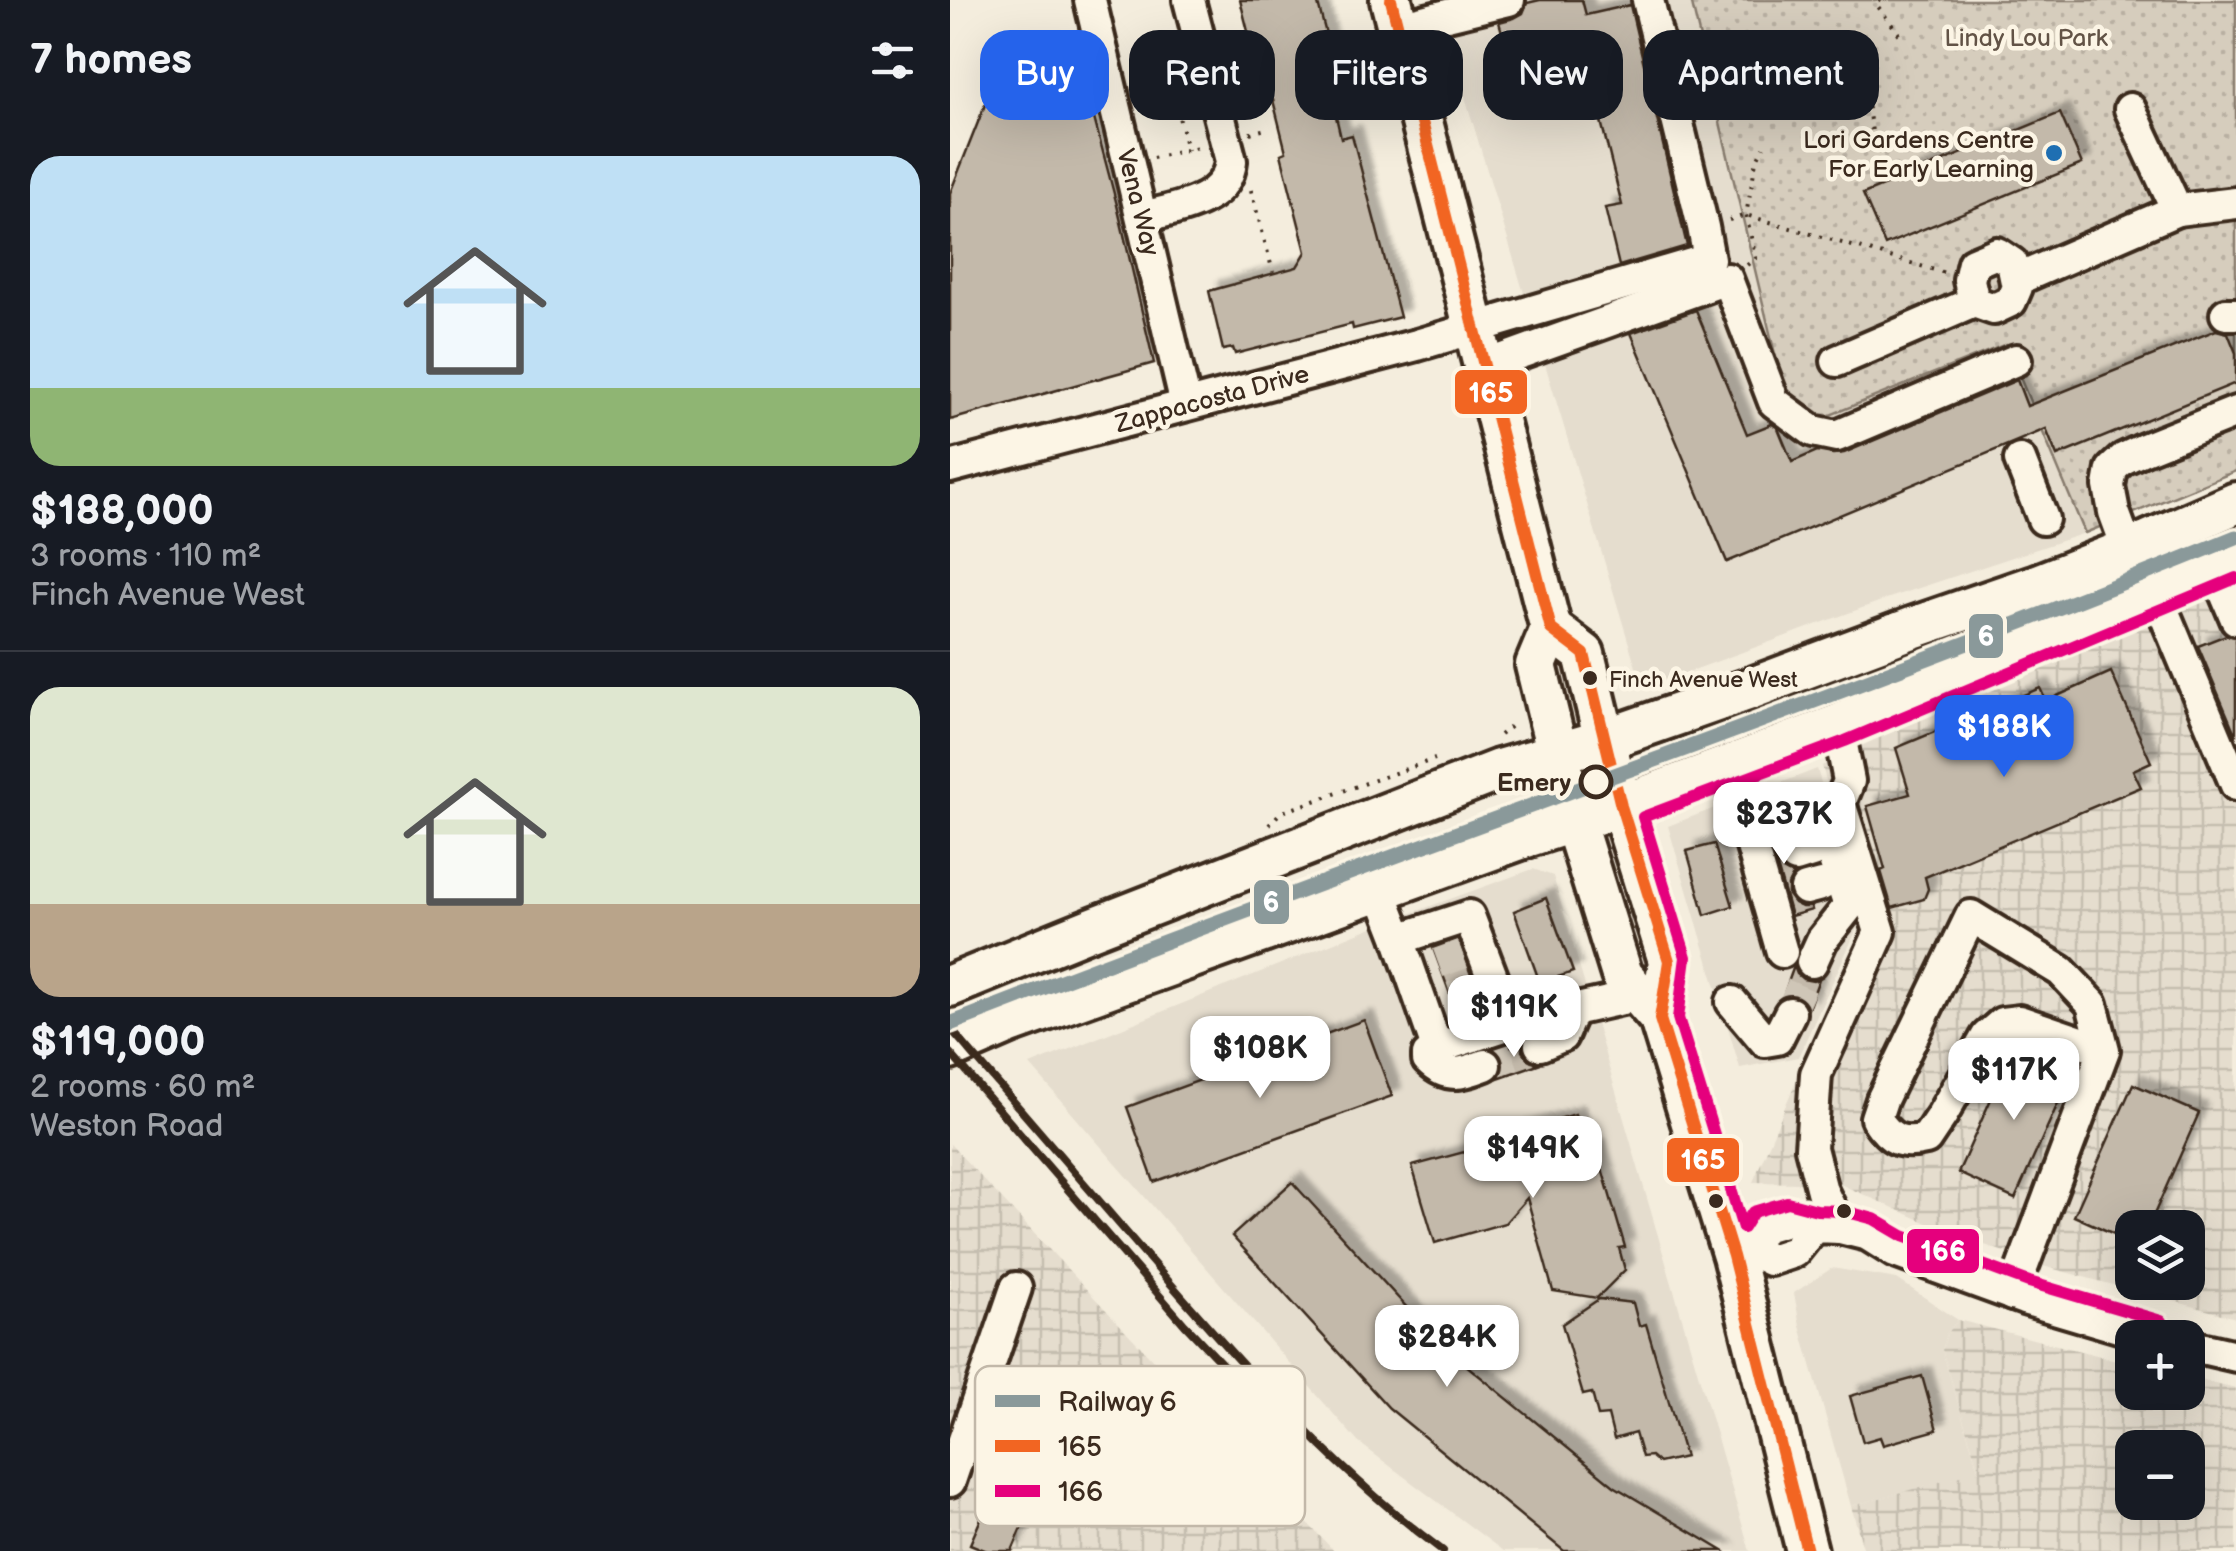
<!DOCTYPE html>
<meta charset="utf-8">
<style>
body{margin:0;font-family:"Balsamiq Sans",sans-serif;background:#20242c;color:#f1f3f6;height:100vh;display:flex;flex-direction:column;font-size:38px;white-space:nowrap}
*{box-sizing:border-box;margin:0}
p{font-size:32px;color:#9ea1a6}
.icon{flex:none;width:55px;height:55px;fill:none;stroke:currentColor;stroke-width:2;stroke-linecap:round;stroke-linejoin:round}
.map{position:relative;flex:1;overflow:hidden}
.side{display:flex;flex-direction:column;background:#171b24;width:950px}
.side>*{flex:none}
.banner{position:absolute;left:30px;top:30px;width:950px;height:90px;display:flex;gap:20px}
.controls{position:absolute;left:1165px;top:1210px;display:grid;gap:20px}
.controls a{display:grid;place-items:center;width:90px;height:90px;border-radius:20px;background:#171b24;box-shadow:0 10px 40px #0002;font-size:50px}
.price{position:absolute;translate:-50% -85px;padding:0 22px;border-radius:20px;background:#fff;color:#222;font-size:32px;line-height:65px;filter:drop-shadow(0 2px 5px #0008)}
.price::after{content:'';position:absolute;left:50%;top:60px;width:30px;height:22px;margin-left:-15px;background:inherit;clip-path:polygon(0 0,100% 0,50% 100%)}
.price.active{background:#2563eb;color:#fff}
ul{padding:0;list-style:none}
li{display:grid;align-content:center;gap:20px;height:530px;padding:0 30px}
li+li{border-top:2px solid #363941}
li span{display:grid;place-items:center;height:310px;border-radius:30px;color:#555}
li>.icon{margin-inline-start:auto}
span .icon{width:180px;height:180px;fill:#fffc;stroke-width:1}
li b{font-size:42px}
h2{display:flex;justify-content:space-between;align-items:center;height:120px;padding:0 30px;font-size:42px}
.pill{padding:0 35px;border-radius:30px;background:#171b24;box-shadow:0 10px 40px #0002;font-size:35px;line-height:90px}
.pill.active{background:#2563eb;color:#fff}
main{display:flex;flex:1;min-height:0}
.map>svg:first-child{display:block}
.built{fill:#e5ddce}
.industrial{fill:url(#industrial-grid);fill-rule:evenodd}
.park{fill:url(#park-dots);stroke:#887c6e;stroke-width:2.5}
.building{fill:#c3b9aa;stroke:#3b2a1e;stroke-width:2.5;filter:url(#shadow)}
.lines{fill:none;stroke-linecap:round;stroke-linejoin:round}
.minor-tunnel{stroke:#cfc6b7;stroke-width:30;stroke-dasharray:30 15;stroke-linecap:butt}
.minor-casing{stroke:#3b2a1e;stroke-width:38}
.major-casing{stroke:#3b2a1e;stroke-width:48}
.path{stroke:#3b2a1e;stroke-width:4;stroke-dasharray:2.5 8;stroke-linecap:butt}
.minor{stroke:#fcf5e5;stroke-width:30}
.major{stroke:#fcf5e5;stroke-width:40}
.rail{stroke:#3b2a1e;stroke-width:8}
.bus-1-casing{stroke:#fcf5e5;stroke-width:20}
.bus-2-casing{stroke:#fcf5e5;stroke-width:20}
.bus-1{stroke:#f26522;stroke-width:12}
.bus-2{stroke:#e5007d;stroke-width:12}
.rail-1-casing{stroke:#fcf5e5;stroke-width:22}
.rail-1{stroke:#8a999a;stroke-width:15}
.poi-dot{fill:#1f6fb2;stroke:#fcf5e5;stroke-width:4}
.bus-dot{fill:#3b2a1e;stroke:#fcf5e5;stroke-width:4}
.stop-dot{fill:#fcf5e5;stroke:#3b2a1e;stroke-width:5}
.labels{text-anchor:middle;stroke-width:9;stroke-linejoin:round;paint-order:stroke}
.bus-label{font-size:22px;fill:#3b2a1e;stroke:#fcf5e5;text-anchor:start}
.park-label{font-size:25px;fill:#625346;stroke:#fcf5e5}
.poi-label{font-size:25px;fill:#3b2a1e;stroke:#fcf5e5;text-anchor:end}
.street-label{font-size:25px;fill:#3b2a1e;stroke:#fcf5e5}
.stop-label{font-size:25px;font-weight:bold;fill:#3b2a1e;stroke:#fcf5e5;text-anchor:end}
.key{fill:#fcf5e5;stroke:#c2b8a9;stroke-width:2.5}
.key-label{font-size:28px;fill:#3b2a1e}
.line-badge{stroke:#fcf5e5;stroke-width:4}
.badge-label{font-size:28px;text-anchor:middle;font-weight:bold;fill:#fff}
</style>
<main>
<section class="side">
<h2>7 homes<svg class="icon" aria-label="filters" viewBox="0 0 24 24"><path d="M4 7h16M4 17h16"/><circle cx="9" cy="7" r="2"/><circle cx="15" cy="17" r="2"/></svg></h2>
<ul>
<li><span style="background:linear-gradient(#bfe0f5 75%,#8fb573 0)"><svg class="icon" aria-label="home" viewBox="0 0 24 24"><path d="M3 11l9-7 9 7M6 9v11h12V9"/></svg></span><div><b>$188,000</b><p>3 rooms · 110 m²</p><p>Finch Avenue West</p></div></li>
<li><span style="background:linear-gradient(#dfe7d0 70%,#b9a48a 0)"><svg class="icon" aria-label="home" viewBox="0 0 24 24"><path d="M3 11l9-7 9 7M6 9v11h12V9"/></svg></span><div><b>$119,000</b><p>2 rooms · 60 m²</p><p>Weston Road</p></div></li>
</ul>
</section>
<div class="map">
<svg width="1286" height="1551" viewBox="0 0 1286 1551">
<defs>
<pattern id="industrial-grid" width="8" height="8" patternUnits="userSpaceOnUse" patternTransform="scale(2.5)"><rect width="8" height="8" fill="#e5ddce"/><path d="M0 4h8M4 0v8" fill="none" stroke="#c5beb0"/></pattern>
<pattern id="park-dots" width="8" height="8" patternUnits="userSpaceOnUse" patternTransform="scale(2.5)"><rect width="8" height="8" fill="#d6cdbd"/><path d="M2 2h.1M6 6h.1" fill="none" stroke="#b9b0a2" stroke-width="1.8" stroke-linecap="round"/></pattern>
<filter id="shadow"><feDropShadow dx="9" dy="-9" stdDeviation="2.5" flood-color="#0004"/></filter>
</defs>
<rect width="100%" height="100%" fill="#f4eddd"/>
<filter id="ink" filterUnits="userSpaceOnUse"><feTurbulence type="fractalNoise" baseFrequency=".01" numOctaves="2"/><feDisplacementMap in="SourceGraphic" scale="20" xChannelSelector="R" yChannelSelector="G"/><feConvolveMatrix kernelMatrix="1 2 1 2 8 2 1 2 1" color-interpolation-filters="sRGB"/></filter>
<g filter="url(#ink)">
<g class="built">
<polygon points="486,0 741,0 843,429 1056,343 1135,533 942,597 711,682 691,684"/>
<polygon points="867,769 911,920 848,1057 790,1068 718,826"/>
<polygon points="583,869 603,876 800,1551 553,1551 408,1442 80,1065 420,928"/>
<polygon points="882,1268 947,1279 1008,1320 997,1334 992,1350 1029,1472 901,1506 850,1326 844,1293"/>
</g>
<g class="industrial">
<path d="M1286 580V1318L1093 1266 993 1230 890 1184 803 1182 915 919 872 766 891 755ZM1182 1228H1238V1282H1182Z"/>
<polygon points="0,1144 266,1427 384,1551 0,1551"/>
<path d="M1008 1320 1182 1364V1392H1238V1377L1286 1388V1551H914L901 1506 1029 1471 992 1350 997 1334ZM1182 1448H1238V1502H1182Z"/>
</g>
<polygon class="park" points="741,0 1286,0 1286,471 1135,533 1056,344 843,430"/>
<g class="building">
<polygon points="290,0 367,0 389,83 379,86 391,138 402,135 450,317 403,329 402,324 285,354 283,348 273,350 259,291 347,267 356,252 331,154 336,152 323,100 316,102"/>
<polygon points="590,0 632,0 636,15 680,5 737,246 669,266 655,208 672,205 641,81 662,49 564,74 549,22 564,18 573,13 577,3"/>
<polygon points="59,44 127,54 167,205 204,363 0,420 0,193"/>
<polygon points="1110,113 1132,164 935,245 913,194"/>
<polygon points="746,310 797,434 822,424 828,428 842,462 867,451 883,454 894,453 1067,380 1077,406 1266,330 1278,333 1286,353 1286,383 1107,456 1096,429 777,562 681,333"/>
<polygon points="1276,635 1286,637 1286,736 1248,646"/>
<polygon points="1161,672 1201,762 1183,770 1191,787 975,877 978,889 974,899 942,908 931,871 935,869 917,806 960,794 946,748 1090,688 1096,701"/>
<polygon points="824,827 838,829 841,839 832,845 828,854 828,862 833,870 843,875 838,885 838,895 844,903 852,907 861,907 862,910 841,916 818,834"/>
<polygon points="764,844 783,906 755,915 737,851"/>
<polygon points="596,898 623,972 590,983 564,911"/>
<polygon points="508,940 535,1012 510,1021 483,948"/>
<polygon points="844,966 847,974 853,979 863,981 869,979 858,1009 855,1002 849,997 840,994 833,996"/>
<polygon points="414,1020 442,1096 204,1182 177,1107"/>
<polygon points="572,1042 572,1051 578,1059 588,1064 548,1078 554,1067 553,1059 548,1051"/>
<polygon points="1070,1048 1107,1064 1103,1075 1118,1081 1065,1199 1008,1173 1062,1052 1067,1054"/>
<polygon points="1183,1084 1249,1113 1198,1228 1182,1228 1182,1242 1124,1216"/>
<polygon points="625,1114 636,1150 646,1148 675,1247 669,1248 675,1270 647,1298 603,1291 577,1198 555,1223 485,1243 462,1166 544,1144 546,1138"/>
<polygon points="342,1182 493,1347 494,1369 510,1360 664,1486 773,1551 614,1551 439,1408 282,1236"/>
<polygon points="649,1299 683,1303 689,1326 696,1324 735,1457 709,1463 701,1456 692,1457 685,1433 664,1439 658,1415 648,1416 642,1393 633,1395 612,1324"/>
<polygon points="972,1376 987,1430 933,1445 930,1437 913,1442 900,1396"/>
<polygon points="62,1447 100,1463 62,1551 37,1551 20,1544"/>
</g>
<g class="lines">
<g class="minor-tunnel">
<polyline points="812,834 838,828"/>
<polyline points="488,963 513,954"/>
<polyline points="501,997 526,989"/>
<polyline points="840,1013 862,962"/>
<polyline points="535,1065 590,1045"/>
</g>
<g class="minor-casing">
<g id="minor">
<polyline points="140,0 236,405"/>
<polyline points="448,27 559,0"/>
<polyline points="1180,109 1227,210 1286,203"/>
<path d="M193 217C226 208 277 203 281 161L239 0"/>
<polyline points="1066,280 1227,210"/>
<polyline points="1276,314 1286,314"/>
<polyline points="887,361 1024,302 1044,309 1061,301 1067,287 1062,263 1047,253 1023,263 1019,280 1024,302"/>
<polyline points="534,366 777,279 824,402 863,431 887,436 1066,360"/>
<polyline points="1070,460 1093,519"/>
<polyline points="0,467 467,345 759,259 753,227 698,0"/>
<polyline points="1178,550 1164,512 1159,486 1162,469 1173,459 1194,449 1286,412"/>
<polyline points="1264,567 1286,619"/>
<polyline points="1205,591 1286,785"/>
<polyline points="888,725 899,781 890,803 930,932 866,1074 861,1148 872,1191 890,1228"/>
<polyline points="833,811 849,806 869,814 899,906 872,940 862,962"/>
<polyline points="807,819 795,822 832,952"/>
<polyline points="846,857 862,852"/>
<polyline points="856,889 871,885"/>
<polyline points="430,890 449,939 519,916 560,1024 690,995"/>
<polyline points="449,939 487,1048"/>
<polyline points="782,1002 815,1041 827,1039 840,1013"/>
<polyline points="590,1045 612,1036 623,1010"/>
<path d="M535 1065C512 1074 497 1079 478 1060V1055L487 1048 560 1024"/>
<polyline points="864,1227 844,1252 820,1260 800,1250 813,1227 840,1219 864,1227 890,1228 918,1235 945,1252 1074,1299 1206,1338"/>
<path d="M1062 1295 1154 1050 1069 1021 1052 1023 1037 1036 992 1115 976 1139C951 1145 940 1140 926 1118L932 1100 1021 916 1111 971 1142 1004 1154 1050"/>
<polyline points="1238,1345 1286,1356"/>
<polyline points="0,1481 66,1288"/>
</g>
</g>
<g class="major-casing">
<g id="major">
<polyline points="441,0 601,629 586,665 624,820 672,975 710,1019 783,1256 857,1551"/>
<polyline points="601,629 634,654 671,806 719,961 710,1019"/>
<polyline points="0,986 138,930 549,770 654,740 797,690 962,628 1084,586 1199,541 1286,503"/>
<polyline points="0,1049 60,1023 576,837 671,806 888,725 1286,559"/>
</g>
</g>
<g class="path">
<polyline points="931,0 926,4 953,39"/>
<circle cx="220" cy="78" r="10"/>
<polyline points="912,76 932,186"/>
<polyline points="192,85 210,81"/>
<polyline points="222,88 237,150"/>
<polyline points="300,133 316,129"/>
<polyline points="203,158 252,146"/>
<polyline points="301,190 323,272"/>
<polyline points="779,220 796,215 995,273"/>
<polyline points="797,265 806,258 796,215 806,161 814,147"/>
<polyline points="550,735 566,722"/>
<polyline points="319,825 330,813 485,759"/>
</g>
<use href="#minor" class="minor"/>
<use href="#major" class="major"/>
<g class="rail">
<path d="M0 1028C65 1104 130 1179 195 1254 286 1360 380 1467 493 1551"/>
<polyline points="0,1053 235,1325 349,1445"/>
</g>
<g class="bus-1-casing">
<polyline id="bus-1" points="441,0 601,629 634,654 671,806 719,961 710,1019 783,1256 857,1551"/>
</g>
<g class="bus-2-casing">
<polyline id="bus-2" points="1211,1321 1079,1282 953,1236 924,1219 894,1211 867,1210 837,1202 803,1212 793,1228 728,1018 736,957 693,817 895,741 1286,578"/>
</g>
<use href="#bus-1" class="bus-1"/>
<use href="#bus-2" class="bus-2"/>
<g class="rail-1-casing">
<path id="rail-1" d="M0 1024C427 857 861 710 1286 537"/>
</g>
<use href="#rail-1" class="rail-1"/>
</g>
</g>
<circle class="poi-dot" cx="1104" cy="153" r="10"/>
<g class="bus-dot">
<circle cx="640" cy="678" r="9"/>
<circle cx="766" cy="1201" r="9"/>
<circle cx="894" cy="1211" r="9"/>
</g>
<circle class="stop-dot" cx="646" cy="782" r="15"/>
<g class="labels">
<g class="bus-label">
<text x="659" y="687">Finch Avenue West</text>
</g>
<g class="park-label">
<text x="1076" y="46">Lindy Lou Park</text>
</g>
<g class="poi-label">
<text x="1084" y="148">Lori Gardens Centre<tspan x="1084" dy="29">For Early Learning</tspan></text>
</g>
<g class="street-label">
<text transform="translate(189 202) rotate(76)" y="9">Vena Way</text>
<text transform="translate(262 398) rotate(-15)" y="9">Zappacosta Drive</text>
</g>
<g class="stop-label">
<text x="621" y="791">Emery</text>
</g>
</g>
<rect x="25" y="1366" width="330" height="160" rx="15" class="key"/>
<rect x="45" y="1395" width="45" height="12" fill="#8a999a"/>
<rect x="45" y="1440" width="45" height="12" fill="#f26522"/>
<rect x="45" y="1485" width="45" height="12" fill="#e5007d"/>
<g class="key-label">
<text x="108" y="1411">Railway 6</text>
<text x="108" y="1456">165</text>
<text x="108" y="1501">166</text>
</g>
<g class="line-badge">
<rect x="503" y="368" width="76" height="48" rx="10" fill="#f26522"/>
<rect x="1017" y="612" width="38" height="48" rx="10" fill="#8a999a"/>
<rect x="302" y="878" width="39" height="48" rx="10" fill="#8a999a"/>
<rect x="715" y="1136" width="76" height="48" rx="10" fill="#f26522"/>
<rect x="955" y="1227" width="76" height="48" rx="10" fill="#e5007d"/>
</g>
<g class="badge-label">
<text x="541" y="402">165</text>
<text x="1036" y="645">6</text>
<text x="321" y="911">6</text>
<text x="753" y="1169">165</text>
<text x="993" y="1260">166</text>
</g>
</svg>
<div class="controls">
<a><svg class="icon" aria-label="layers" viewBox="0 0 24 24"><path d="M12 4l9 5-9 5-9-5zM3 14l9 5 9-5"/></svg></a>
<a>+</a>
<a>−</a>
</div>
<b class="price active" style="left:1054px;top:780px">$188K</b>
<b class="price" style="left:834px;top:867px">$237K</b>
<b class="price" style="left:564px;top:1060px">$119K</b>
<b class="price" style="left:310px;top:1101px">$108K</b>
<b class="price" style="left:1064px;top:1123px">$117K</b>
<b class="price" style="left:583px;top:1201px">$149K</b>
<b class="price" style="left:497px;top:1390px">$284K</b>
<div class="banner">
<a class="pill active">Buy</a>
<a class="pill">Rent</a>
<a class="pill">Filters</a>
<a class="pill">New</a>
<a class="pill">Apartment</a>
</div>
</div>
</main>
